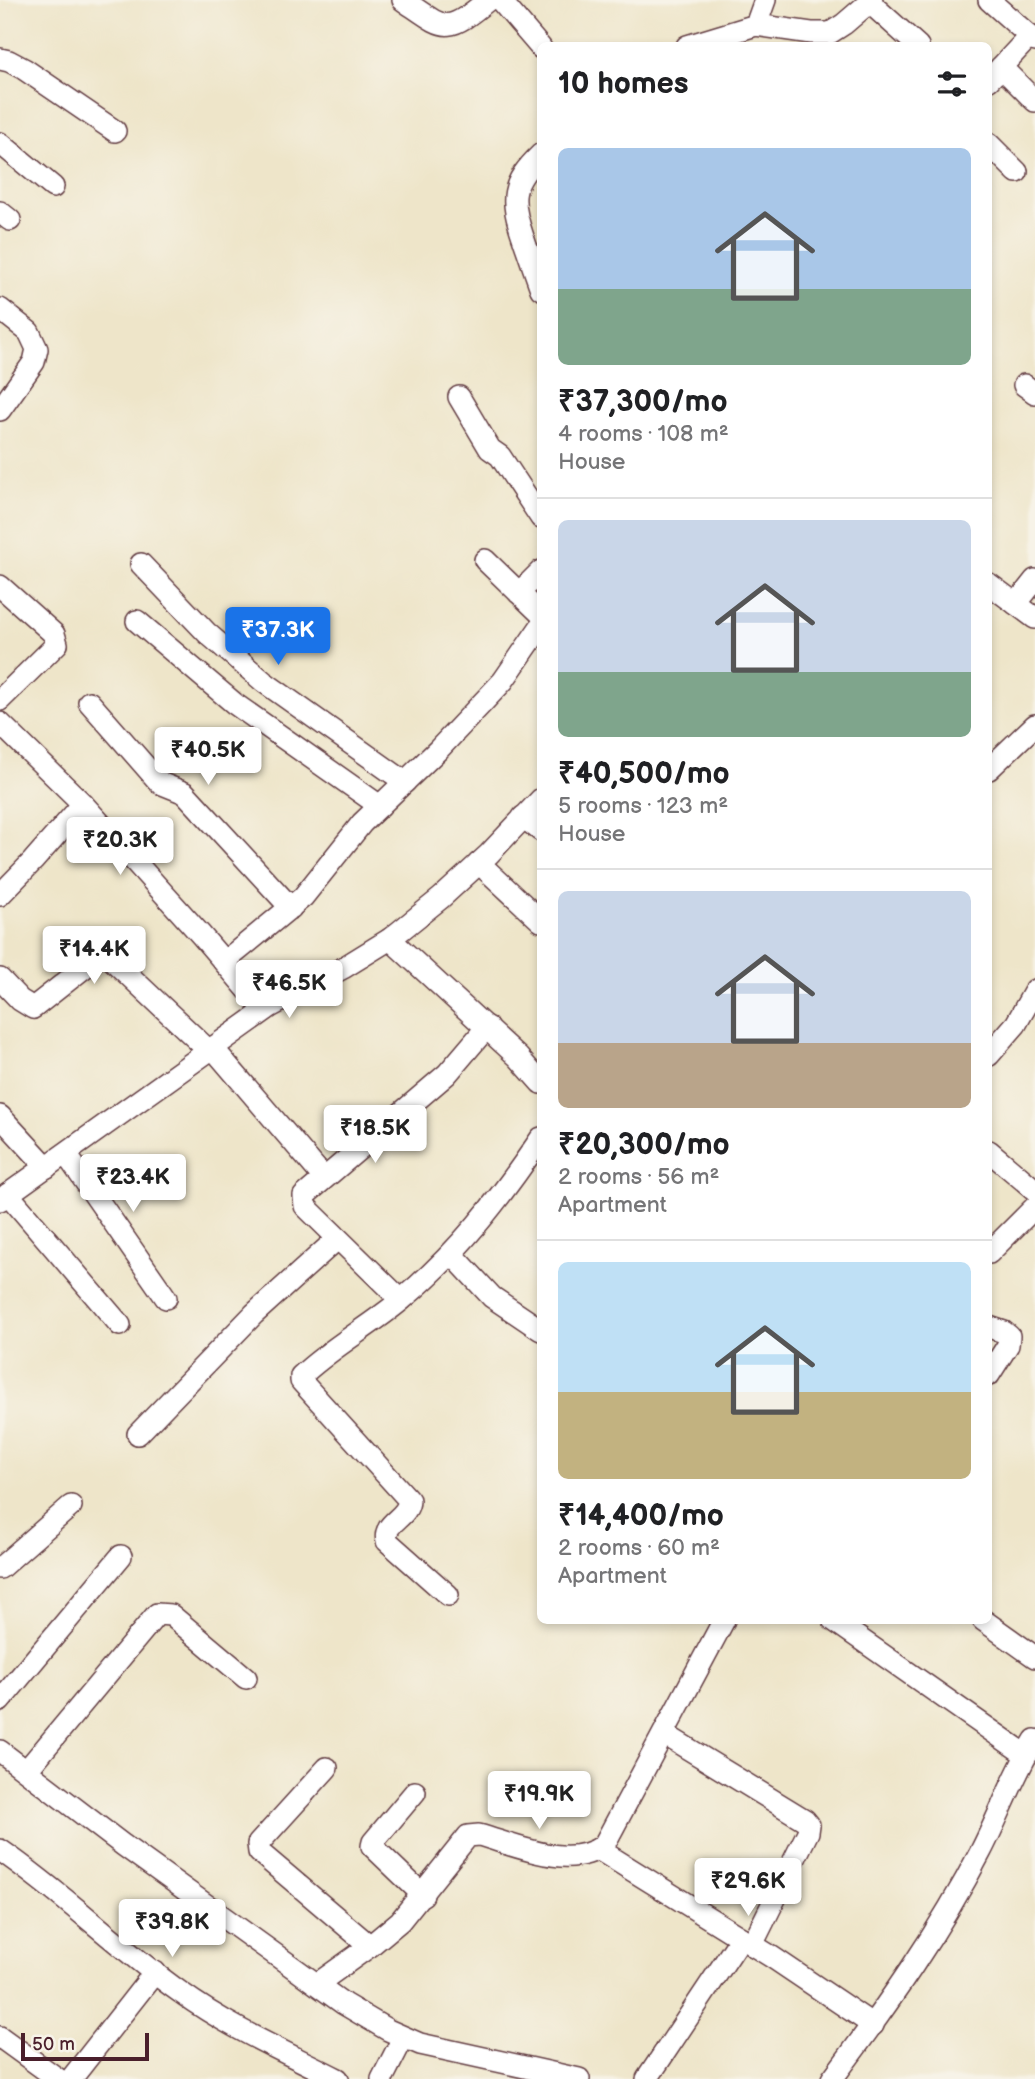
<!DOCTYPE html>
<meta charset="utf-8">
<style>
body{margin:0;font-family:"Balsamiq Sans",sans-serif;background:#f6f6f6;color:#202124;height:100vh;display:flex;flex-direction:column;font-size:26px;white-space:nowrap}
*{box-sizing:border-box;margin:0}
p{font-size:23px;color:#757577}
.icon{flex:none;width:38px;height:38px;fill:none;stroke:currentColor;stroke-width:2;stroke-linecap:round;stroke-linejoin:round}
.map{position:relative;flex:1;overflow:hidden}
.side{position:absolute;left:537px;top:42px;width:455px;height:1582px;display:flex;flex-direction:column;background:#fff;border-radius:10px;box-shadow:0 4px 10px #0003}
.side>*{flex:none}
.scale{position:absolute;left:21px;bottom:18px;width:128px;box-sizing:border-box;padding-left:7px;border:4px solid #4a1f2b;border-top:0;font-size:19px;line-height:24px;white-space:nowrap;color:#4a1f2b;-webkit-text-stroke:5px #f7f3e8;paint-order:stroke}
.price{position:absolute;translate:-50% -60px;padding:0 16px;border-radius:7px;background:#fff;color:#222;font-size:23px;line-height:46px;filter:drop-shadow(0 2px 4px #0008)}
.price::after{content:'';position:absolute;left:50%;top:42px;width:21px;height:16px;margin-left:-10px;background:inherit;clip-path:polygon(0 0,100% 0,50% 100%)}
.price.selected{background:#1a73e8;color:#fff}
ul{padding:0;list-style:none}
li{display:grid;align-content:center;gap:14px;height:371px;padding:0 21px}
li+li{border-top:2px solid #e0e0e0}
li span{display:grid;place-items:center;height:217px;border-radius:10px;color:#555}
li>.icon{margin-inline-start:auto}
span .icon{width:126px;height:126px;fill:#fffc;stroke-width:1}
li b{font-size:30px}
h2{display:flex;justify-content:space-between;align-items:center;height:84px;padding:0 21px;font-size:30px}
.map>svg:first-child{display:block}
.lines{fill:none;stroke-linecap:round;stroke-linejoin:round}
.minor-casing{stroke:#633d43;stroke-width:24}
.minor{stroke:#fff;stroke-width:21}
</style>
<div class="map">
<svg width="1035" height="2079" viewBox="0 0 1035 2079">
<rect width="100%" height="100%" fill="#f7f3e8"/>
<filter id="ink" filterUnits="userSpaceOnUse"><feTurbulence type="fractalNoise" baseFrequency=".0143" numOctaves="2"/><feDisplacementMap in="SourceGraphic" scale="14" xChannelSelector="R" yChannelSelector="G"/><feConvolveMatrix kernelMatrix="1 2 1 2 8 2 1 2 1" color-interpolation-filters="sRGB"/></filter>
<filter id="wash" filterUnits="userSpaceOnUse"><feTurbulence type="fractalNoise" baseFrequency=".00686" numOctaves="4" result="noise"/><feDisplacementMap in="SourceGraphic" scale="28" xChannelSelector="R" yChannelSelector="G"/><feGaussianBlur stdDeviation="1.57" result="paint"/><feColorMatrix in="noise" values="0 0 0 0 0 0 0 0 0 0 0 0 0 0 0 0 0 1.4 0 .05"/><feComposite in="paint" operator="in"/></filter>
<g filter="url(#wash)">
<rect width="100%" height="100%" fill="#eee5c9"/>
</g>
<g filter="url(#ink)">
<g class="lines">
<g class="minor-casing">
<g id="minor">
<path d="M403 0C447 30 445 35 488 0"/>
<polyline points="500,0 541,48"/>
<polyline points="989,0 1035,41"/>
<polyline points="869,2 918,46"/>
<polyline points="756,25 765,0"/>
<polyline points="687,46 756,25 811,33 830,33 844,24 872,0"/>
<polyline points="0,59 9,61 24,69 115,131"/>
<polyline points="1001,67 1035,101"/>
<polyline points="989,80 1030,36"/>
<polyline points="0,143 53,187"/>
<polyline points="989,144 1017,172"/>
<path d="M541 154C510 184 510 199 523 237 529 255 535 272 541 289"/>
<polyline points="0,212 10,220"/>
<polyline points="0,309 29,332 37,349 34,362 0,410"/>
<polyline points="1024,385 1035,393"/>
<polyline points="459,397 490,449 500,456 541,518"/>
<polyline points="485,560 541,614"/>
<polyline points="141,564 207,633 264,682 405,782"/>
<polyline points="989,584 1035,618"/>
<polyline points="0,586 54,634 57,644 0,700"/>
<polyline points="519,593 541,571"/>
<polyline points="1016,604 1035,580"/>
<polyline points="137,621 235,704 380,806"/>
<polyline points="89,702 160,783 185,793 291,908"/>
<polyline points="0,723 83,804 201,935 265,1010"/>
<polyline points="989,769 1035,725"/>
<polyline points="523,817 541,831"/>
<polyline points="479,863 541,921"/>
<polyline points="0,895 33,861 83,804"/>
<polyline points="390,939 518,1057 541,1083"/>
<polyline points="224,962 303,897 362,823 438,750 503,681 541,626"/>
<polyline points="0,979 20,1000 33,1008 104,952 208,1050"/>
<polyline points="212,1047 324,1178"/>
<polyline points="989,1055 1016,1024 1035,990"/>
<polyline points="0,1116 47,1167"/>
<polyline points="989,1151 1035,1190"/>
<polyline points="66,1154 166,1298"/>
<polyline points="8,1194 120,1325"/>
<polyline points="0,1200 270,1007 343,968 390,939 441,898 489,854 541,799"/>
<polyline points="989,1253 1035,1207"/>
<polyline points="452,1254 492,1297 541,1330"/>
<polyline points="401,1300 305,1206 304,1196 447,1074 487,1027"/>
<polyline points="989,1327 1004,1332 1009,1336 1008,1345 989,1375"/>
<polyline points="138,1434 254,1314 337,1239"/>
<polyline points="0,1568 71,1506"/>
<path d="M448 1595 387 1541C382 1522 409 1518 409 1500L301 1381V1376C330 1348 369 1327 400 1301 457 1254 500 1199 541 1138"/>
<polyline points="833,1620 1026,1755"/>
<polyline points="983,1620 1035,1657"/>
<polyline points="0,1701 121,1556"/>
<polyline points="664,1734 805,1820 809,1825 808,1832 752,1945"/>
<polyline points="0,1751 123,1845 344,2004 388,2030 420,2044 579,2079"/>
<polyline points="327,1768 258,1844 259,1852 370,1946"/>
<polyline points="27,1770 157,1614 171,1615 246,1678"/>
<polyline points="415,1792 373,1842 372,1846 423,1895"/>
<polyline points="598,1849 772,1957 873,2025"/>
<path d="M0 1850C63 1893 118 1948 180 1992 228 2027 285 2052 338 2079"/>
<path d="M317 1984 370 1946 400 1921 468 1836 479 1835C515 1845 570 1871 604 1845L724 1620"/>
<polyline points="0,2037 58,2079"/>
<polyline points="71,2079 155,1972"/>
<polyline points="382,2079 403,2038"/>
<polyline points="647,2079 741,1938"/>
<path d="M832 2079C887 2006 939 1932 981 1851 1000 1814 1013 1776 1035 1740"/>
</g>
</g>
<use href="#minor" class="minor"/>
</g>
</g>
</svg>
<div class="scale">50 m</div>
<b class="price selected" style="left:278px;top:667px">₹37.3K</b>
<b class="price" style="left:208px;top:787px">₹40.5K</b>
<b class="price" style="left:120px;top:877px">₹20.3K</b>
<b class="price" style="left:94px;top:986px">₹14.4K</b>
<b class="price" style="left:289px;top:1020px">₹46.5K</b>
<b class="price" style="left:375px;top:1165px">₹18.5K</b>
<b class="price" style="left:133px;top:1214px">₹23.4K</b>
<b class="price" style="left:539px;top:1831px">₹19.9K</b>
<b class="price" style="left:748px;top:1918px">₹29.6K</b>
<b class="price" style="left:172px;top:1959px">₹39.8K</b>
<section class="side">
<h2>10 homes<svg class="icon" aria-label="filters" viewBox="0 0 24 24"><path d="M4 7h16M4 17h16"/><circle cx="9" cy="7" r="2"/><circle cx="15" cy="17" r="2"/></svg></h2>
<ul>
<li><span style="background:linear-gradient(#a9c7e8 65%,#7fa58c 0)"><svg class="icon" aria-label="home" viewBox="0 0 24 24"><path d="M3 11l9-7 9 7M6 9v11h12V9"/></svg></span><div><b>₹37,300/mo</b><p>4 rooms · 108 m²</p><p>House</p></div></li>
<li><span style="background:linear-gradient(#c9d6e8 70%,#7fa58c 0)"><svg class="icon" aria-label="home" viewBox="0 0 24 24"><path d="M3 11l9-7 9 7M6 9v11h12V9"/></svg></span><div><b>₹40,500/mo</b><p>5 rooms · 123 m²</p><p>House</p></div></li>
<li><span style="background:linear-gradient(#c9d6e8 70%,#b9a48a 0)"><svg class="icon" aria-label="home" viewBox="0 0 24 24"><path d="M3 11l9-7 9 7M6 9v11h12V9"/></svg></span><div><b>₹20,300/mo</b><p>2 rooms · 56 m²</p><p>Apartment</p></div></li>
<li><span style="background:linear-gradient(#bfe0f5 60%,#c2b280 0)"><svg class="icon" aria-label="home" viewBox="0 0 24 24"><path d="M3 11l9-7 9 7M6 9v11h12V9"/></svg></span><div><b>₹14,400/mo</b><p>2 rooms · 60 m²</p><p>Apartment</p></div></li>
</ul>
</section>
</div>
